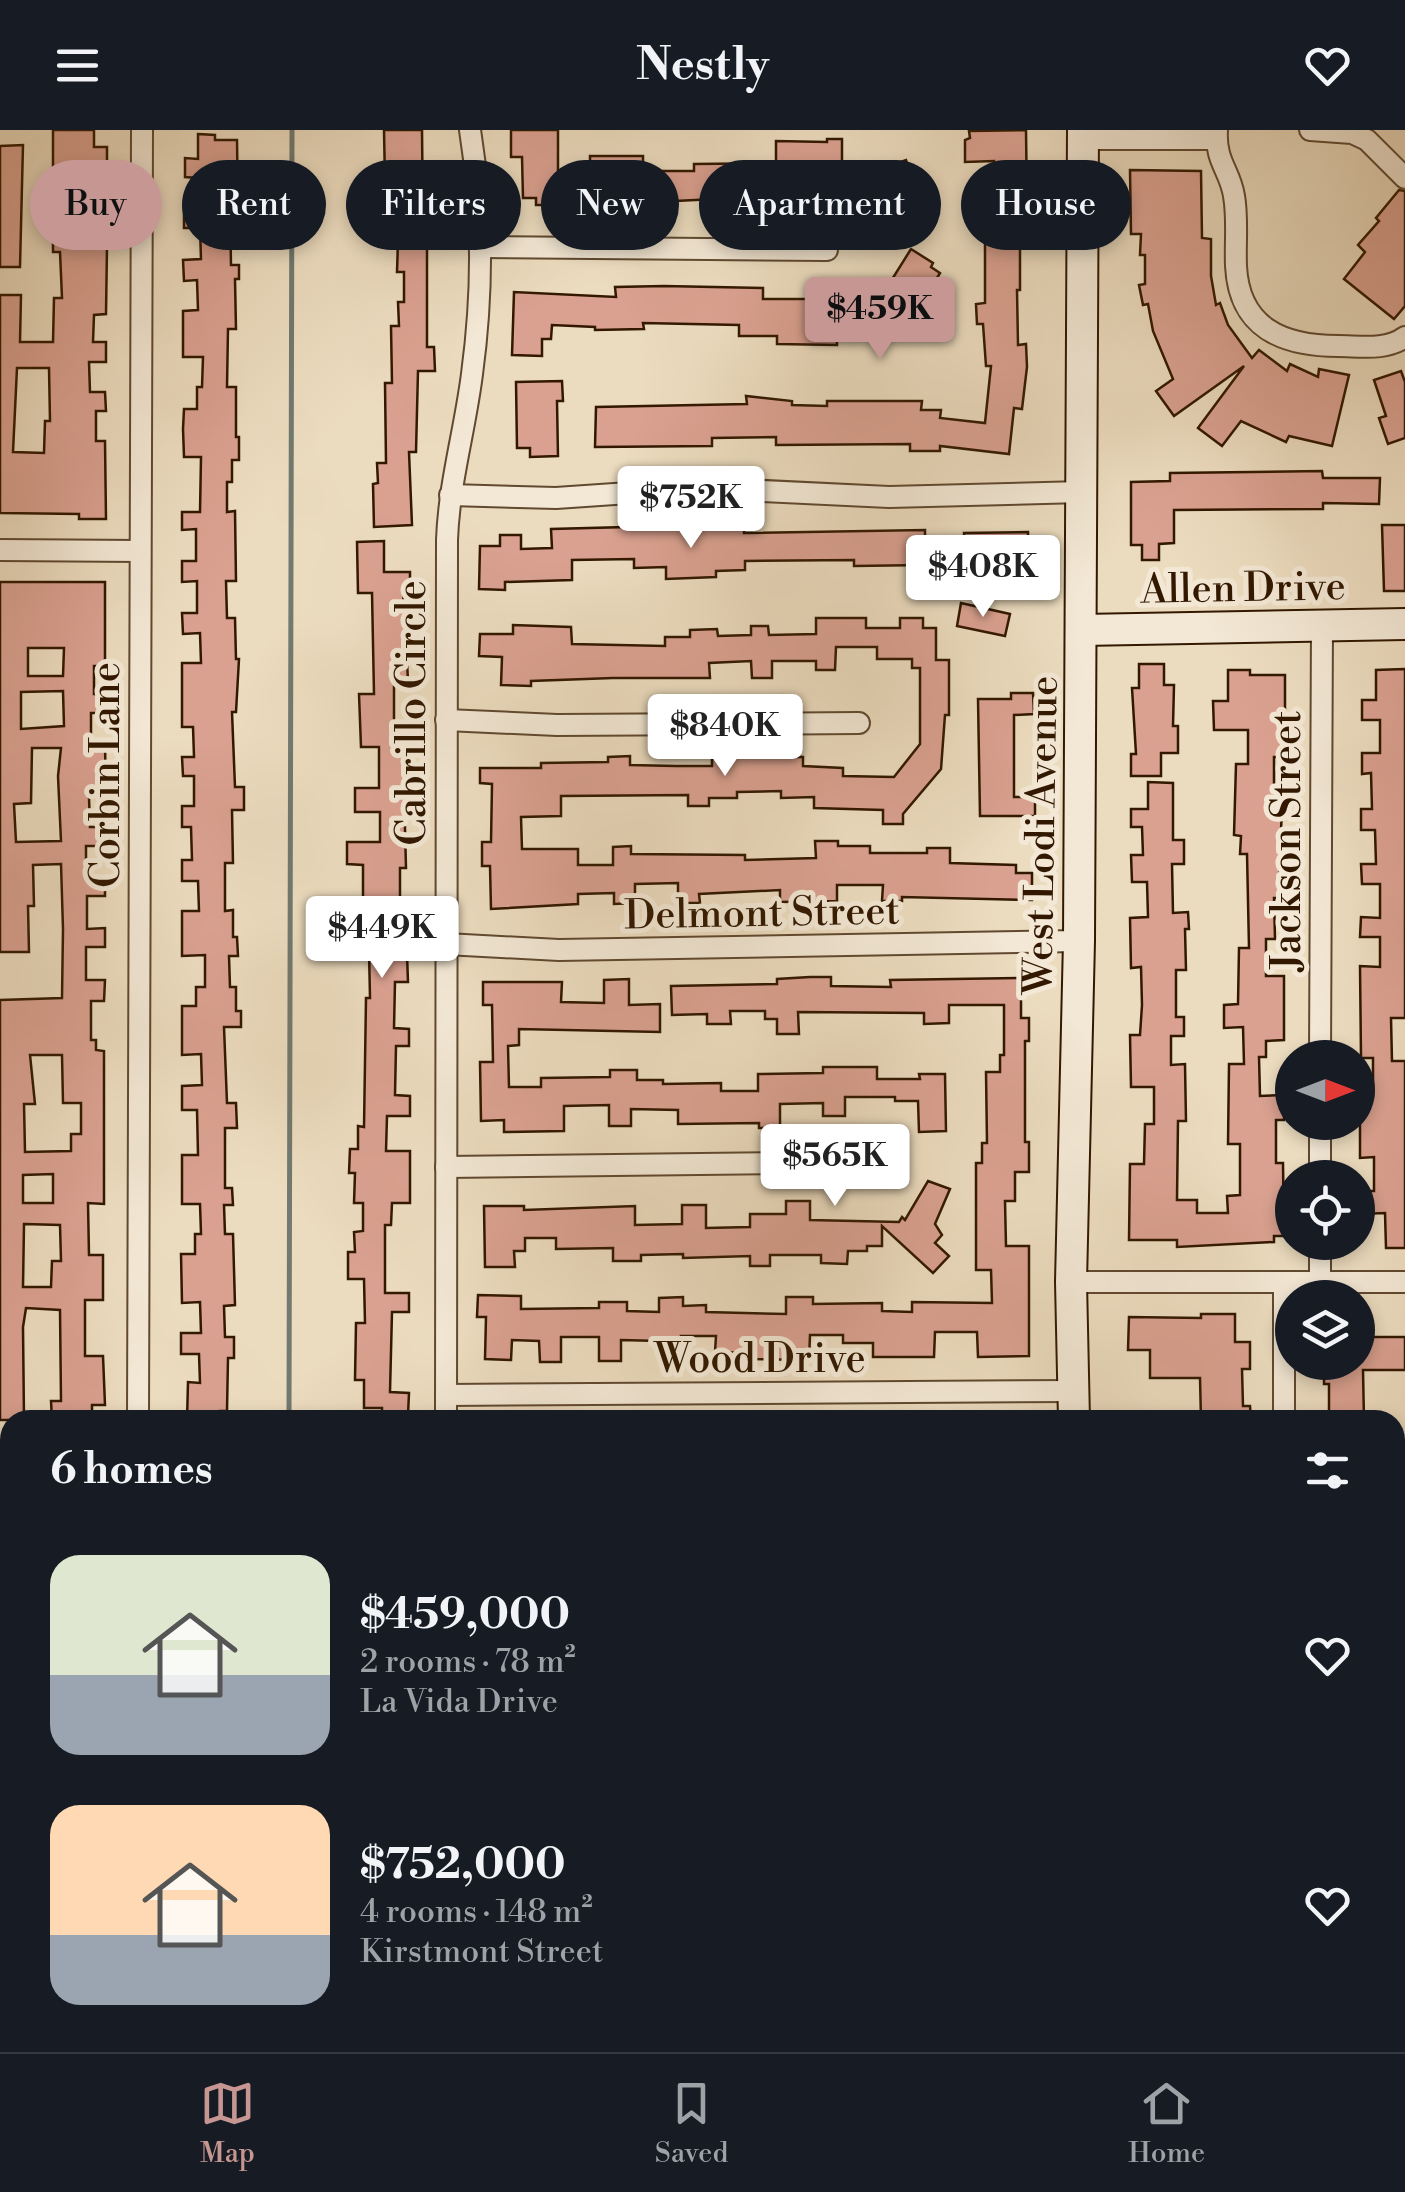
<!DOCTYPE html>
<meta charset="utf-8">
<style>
body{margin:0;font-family:"Libre Bodoni",serif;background:#242831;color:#f1f3f6;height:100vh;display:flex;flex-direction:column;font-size:38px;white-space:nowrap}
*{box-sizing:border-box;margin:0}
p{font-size:32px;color:#9ea1a6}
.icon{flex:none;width:55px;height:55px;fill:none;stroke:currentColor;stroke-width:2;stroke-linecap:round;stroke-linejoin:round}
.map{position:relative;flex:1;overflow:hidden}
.details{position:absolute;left:0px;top:1280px;width:1405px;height:642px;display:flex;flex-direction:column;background:#171b24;border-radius:30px 30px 0 0;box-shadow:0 5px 15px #0003}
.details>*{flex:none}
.hud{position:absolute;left:30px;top:30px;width:1345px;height:90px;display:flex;gap:20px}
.needle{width:65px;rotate:90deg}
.fabs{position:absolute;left:1275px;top:910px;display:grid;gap:20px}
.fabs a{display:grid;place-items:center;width:100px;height:100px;border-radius:50%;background:#171b24;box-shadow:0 5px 15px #0003;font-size:50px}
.price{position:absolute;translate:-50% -85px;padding:0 22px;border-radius:10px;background:#fff;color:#222;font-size:32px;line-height:65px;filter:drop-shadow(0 2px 5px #0008)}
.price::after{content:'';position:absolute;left:50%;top:60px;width:30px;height:22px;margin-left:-15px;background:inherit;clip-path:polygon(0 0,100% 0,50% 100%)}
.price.selected{background:#c59692;color:#111}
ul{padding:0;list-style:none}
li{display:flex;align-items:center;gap:30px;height:250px;padding:0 50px}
li span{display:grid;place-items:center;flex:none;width:280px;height:200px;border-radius:30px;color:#555}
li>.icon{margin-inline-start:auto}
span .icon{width:120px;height:120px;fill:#fffc;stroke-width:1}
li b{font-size:42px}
h2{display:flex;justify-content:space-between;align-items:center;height:120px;padding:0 50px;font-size:42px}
.pill{padding:0 35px;border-radius:45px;background:#171b24;box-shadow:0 5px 15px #0003;font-size:35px;line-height:90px}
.pill.selected{background:#c59692;color:#111}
header{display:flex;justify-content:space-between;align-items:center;height:130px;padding:0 50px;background:#171b24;font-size:45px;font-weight:700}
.menu{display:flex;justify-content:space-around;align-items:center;height:140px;border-top:2px solid #363941;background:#171b24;font-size:28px;color:#9ea1a6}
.menu a{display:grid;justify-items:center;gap:5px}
.menu .selected{color:#c59692}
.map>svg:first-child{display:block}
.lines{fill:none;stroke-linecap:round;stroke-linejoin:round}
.stream{stroke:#717970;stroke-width:5}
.building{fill:#daa190;stroke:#321800;stroke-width:2.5;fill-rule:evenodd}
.street-casing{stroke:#604930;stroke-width:24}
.secondary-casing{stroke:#321800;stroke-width:34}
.street{stroke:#f3e8d5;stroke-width:20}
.secondary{stroke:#f3e8d5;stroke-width:30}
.labels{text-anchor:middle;stroke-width:10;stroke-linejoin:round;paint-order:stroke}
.street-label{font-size:40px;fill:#321800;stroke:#f3e8d5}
</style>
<header><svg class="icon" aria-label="menu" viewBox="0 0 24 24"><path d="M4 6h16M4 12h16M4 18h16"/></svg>Nestly<svg class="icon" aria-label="heart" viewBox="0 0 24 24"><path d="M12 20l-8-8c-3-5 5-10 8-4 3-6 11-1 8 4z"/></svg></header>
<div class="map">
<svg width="1405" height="1922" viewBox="0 0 1405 1922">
<rect width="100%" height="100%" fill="#ecdcbf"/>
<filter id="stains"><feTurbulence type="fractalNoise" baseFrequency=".002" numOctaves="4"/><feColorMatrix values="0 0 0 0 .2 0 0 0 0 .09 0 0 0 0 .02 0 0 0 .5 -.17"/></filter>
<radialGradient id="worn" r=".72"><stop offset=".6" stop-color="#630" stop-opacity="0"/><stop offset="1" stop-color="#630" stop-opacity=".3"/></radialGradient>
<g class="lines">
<polyline class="stream" points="289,1290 292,0"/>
</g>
<g class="building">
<path d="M53 0H94V17H107V37H91V68H107V89H95V117H107L106 184 94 185 93 212H106V232H89L90 262H105L106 281H96V311H105L106 389H79V384L0 383V165H21L20 212H53L54 168H62L60 122H53ZM17 238H49L50 291H45L44 323 13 322Z"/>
<polygon points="384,0 422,0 423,93 427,93 427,217 434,217 435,241 418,241 416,322 409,322 412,395 374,397 373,354 378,353 377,333 386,333 385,253 392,253 391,196 399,196 398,172 404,172 404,142 397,142 399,79 395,79 394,51 385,51"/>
<polygon points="511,0 558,0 558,75 536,75 536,68 523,68 522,27 511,27"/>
<polygon points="1026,0 1027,78 1020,78 1020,160 1017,160 1018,215 1026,214 1027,237 1022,279 1014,278 1009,324 940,316 940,321 910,321 910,314 776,315 776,307 712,308 712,316 595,317 596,277 747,274 746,266 792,271 792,275 827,276 827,271 922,271 921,280 941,280 940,288 985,293 991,236 986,236 983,194 977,194 976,174 985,173 985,89 995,89 994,31 965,32 965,10 970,8 969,1"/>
<polygon points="198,4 215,5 215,10 237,10 238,80 230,80 231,135 239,135 239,149 235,149 236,199 228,199 227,257 236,257 236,307 239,307 239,330 232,330 232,352 227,352 227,382 235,381 236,451 226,451 227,488 235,488 236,529 239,529 236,582 232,582 235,657 244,657 244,680 232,680 233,733 225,733 225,781 233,780 233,807 237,807 238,826 229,826 230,857 236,857 236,881 241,881 241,897 224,897 227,973 236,973 237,998 225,998 225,1058 232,1058 233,1075 224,1075 225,1104 233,1104 235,1175 224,1176 225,1207 234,1207 234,1228 228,1228 227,1281 220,1281 220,1290 187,1290 188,1252 200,1253 199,1224 181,1224 181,1203 201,1203 200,1172 182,1173 181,1124 195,1124 195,1104 201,1104 200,1074 182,1074 182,1025 198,1025 197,980 182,980 182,956 202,955 201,924 182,925 182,876 196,876 196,857 205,857 205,825 182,826 182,781 199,781 198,751 182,751 182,730 192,730 191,697 182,697 182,676 194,676 194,646 183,646 182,627 194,627 193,597 182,597 182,533 201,533 200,503 183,504 182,483 197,483 197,451 182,452 182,431 196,431 196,399 182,400 182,382 200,382 201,327 184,327 183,299 184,279 197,279 197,257 202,257 203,227 183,227 183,181 198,180 197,150 184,151 183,130 201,129 200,98 184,98 184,78 197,78 197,48 185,47 185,28 198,29"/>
<polygon points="827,9 842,9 842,52 906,30 915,56 920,54 928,79 897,90 887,61 868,68 865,57 797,57 797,59 762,59 762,65 715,66 715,69 675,71 590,72 590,26 643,26 643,41 694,41 694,34 776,33 776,11 827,12"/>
<polygon points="23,15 20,137 0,137 0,16"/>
<polygon points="1130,40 1201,41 1202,108 1211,109 1211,146 1216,175 1220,173 1228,195 1252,228 1259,220 1287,241 1290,234 1318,247 1319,239 1349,245 1332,316 1289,306 1286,312 1241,291 1222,316 1198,298 1244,236 1174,286 1156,261 1173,249 1153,201 1148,174 1143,175 1139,155 1145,154 1145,125 1140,125 1141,104 1131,104"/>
<polygon points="1399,60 1405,61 1405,176 1394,189 1344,149 1365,122 1358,115 1379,91 1376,88"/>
<polygon points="911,119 933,133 931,137 940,143 901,207 854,178 866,158 881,167"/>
<polygon points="664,156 763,158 763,169 837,169 837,215 777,214 777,206 739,206 739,195 643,193 644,199 595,200 595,197 552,195 551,209 542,209 542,226 512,225 514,162 616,167 615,157"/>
<polygon points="1401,241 1405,252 1405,308 1388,314 1379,288 1386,286 1374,250"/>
<polygon points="562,251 563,271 557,271 558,326 530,327 530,318 517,318 516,252"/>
<polygon points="1322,341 1323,348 1380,348 1379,374 1323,373 1323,379 1174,380 1174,413 1159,414 1159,430 1142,430 1142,415 1131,415 1131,352 1170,351 1170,343"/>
<polygon points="665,393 690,393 690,398 744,397 744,403 925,400 925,435 854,436 854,430 745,431 745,440 716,441 716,447 666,449 666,437 634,438 634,429 572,430 572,450 505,452 505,460 479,459 480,416 500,416 500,405 521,405 521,419 552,418 551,399 665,396"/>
<polygon points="1382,395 1405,395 1405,461 1384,461"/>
<polygon points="1028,402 1029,444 965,446 964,403"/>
<polygon points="384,411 384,442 410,442 410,462 403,462 408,550 394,550 394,596 410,596 411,659 404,659 406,738 400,738 400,772 396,772 397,825 407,824 408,852 395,852 394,898 409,899 409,916 396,916 395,965 410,966 410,986 387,986 386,1021 410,1021 410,1073 392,1073 391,1095 385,1095 385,1163 409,1163 409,1182 392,1182 390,1262 409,1263 408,1285 382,1285 382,1278 364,1278 364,1250 355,1250 356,1193 365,1193 364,1149 348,1149 348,1122 355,1122 354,1102 363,1101 363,1073 354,1073 355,1043 349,1043 350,1019 358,1019 358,996 364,997 366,868 370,868 368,771 363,771 363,735 347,734 347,712 380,712 380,682 355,682 355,658 379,658 379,617 361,617 359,564 374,564 372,463 358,463 357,412"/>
<path d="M0 452H105V536H94V564H105L106 583H91V615H105L106 667H89L90 697H104V716H86V747H105V766H87V799L105 798V817H86V850H105L104 871H91V910H96V920L104 921V1074L88 1073 89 1125H103V1170H85V1226H103L105 1275H92V1290H52L51 1271H61L60 1180 26 1178 23 1197 24 1290H0V870L62 868 63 799 61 734 33 735 34 776H28L29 822H0ZM28 518H64L63 546H28ZM63 561 64 596 21 599V562ZM32 618H61L58 646 61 711 16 712 14 674 31 673ZM30 925H62L63 973H81V1004H71V1021L25 1022 24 974H35ZM53 1044V1073H23V1045ZM24 1094 60 1095 61 1131H52L51 1157H23Z"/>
<polygon points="961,473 1010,484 1005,506 957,496"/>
<polygon points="816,488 866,488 866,498 900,498 900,488 923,488 923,498 936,498 936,530 949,530 949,585 945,585 941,639 903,684 903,694 883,694 883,680 814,678 814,667 781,668 781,661 737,662 737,668 709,668 709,676 688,676 688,665 561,666 561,686 521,687 522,719 578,719 578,735 613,735 613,717 631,716 631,724 745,725 745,730 816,728 815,711 838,711 838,716 870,716 870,723 927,723 927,718 950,718 950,733 1016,735 1016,743 1032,743 1032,770 902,767 902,771 882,771 883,755 837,755 837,771 780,772 780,760 699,764 700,773 678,773 678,753 635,754 635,773 614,774 614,763 578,764 578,774 491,779 490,736 482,736 482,712 491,712 492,654 480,653 480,638 541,638 541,633 608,632 608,627 630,626 630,635 676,636 712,636 712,627 803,627 803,636 843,638 843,646 894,647 920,614 920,538 912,538 912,529 877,529 877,517 836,517 835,540 816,540 816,531 772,531 772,548 752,548 751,531 709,533 710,548 613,548 531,551 531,556 501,555 502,527 479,526 480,504 513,504 513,495 571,497 572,514 665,516 665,507 690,507 690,500 717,499 718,506 751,505 751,496 768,496 769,505 816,504"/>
<polygon points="1139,534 1164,534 1164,555 1174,555 1173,596 1178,596 1178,623 1161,623 1161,646 1131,646 1131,624 1136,624 1132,558 1139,558"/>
<polygon points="1405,539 1405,888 1391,888 1392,931 1405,931 1405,1118 1386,1118 1385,1083 1360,1084 1360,1061 1374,1061 1374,1027 1360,1028 1360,967 1373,967 1373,928 1361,928 1360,836 1380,837 1380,807 1360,807 1361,787 1380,788 1380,754 1362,754 1361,734 1376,734 1375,700 1361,700 1361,679 1372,679 1371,643 1362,644 1362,623 1380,623 1380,590 1362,590 1362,570 1376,570 1376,540"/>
<polygon points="1228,540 1250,540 1250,545 1285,545 1285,627 1274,627 1274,676 1282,677 1279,749 1284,749 1284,768 1274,768 1275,809 1266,809 1266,846 1284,846 1284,910 1266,911 1266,927 1259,927 1260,966 1284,965 1284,990 1276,990 1276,1033 1283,1033 1284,1106 1274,1106 1274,1112 1177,1117 1177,1110 1129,1110 1130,1034 1144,1034 1145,994 1154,994 1154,957 1131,957 1130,905 1140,905 1142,875 1141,837 1131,838 1130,788 1148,787 1147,752 1132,752 1131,725 1143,725 1142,697 1131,697 1131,679 1148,679 1148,652 1173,653 1173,710 1184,710 1184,734 1172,734 1173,783 1188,782 1189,799 1185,799 1186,840 1176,840 1176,887 1184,887 1184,906 1171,906 1171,935 1185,934 1186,991 1178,991 1177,1070 1197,1070 1197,1083 1228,1083 1227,1066 1240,1065 1240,1014 1228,1014 1229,934 1244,934 1243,897 1224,898 1224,875 1238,874 1239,818 1249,818 1247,724 1240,724 1241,706 1234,705 1236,634 1248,634 1248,600 1214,600 1213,571 1228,571"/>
<polygon points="1011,563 1033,563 1034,584 1014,585 1014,667 1035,667 1035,686 980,686 978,569 1011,569"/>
<polygon points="810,847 831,847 831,856 891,857 890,850 1021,848 1021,888 1029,888 1029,911 1025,911 1025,1012 1029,1012 1029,1042 1015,1042 1015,1071 1005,1071 1006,1116 1029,1116 1029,1226 978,1227 977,1202 935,1202 934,1227 873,1227 873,1213 843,1213 843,1205 810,1205 809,1230 751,1229 751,1223 715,1222 716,1206 681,1206 681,1231 660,1231 660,1211 621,1210 621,1231 599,1231 599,1207 561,1207 561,1232 540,1232 539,1211 512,1210 511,1230 485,1229 486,1187 477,1187 478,1165 521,1166 521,1179 599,1178 599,1172 627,1172 627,1181 659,1182 659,1168 683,1167 683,1176 706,1175 706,1182 786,1184 786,1167 813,1167 813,1174 882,1173 882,1181 912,1182 912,1172 992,1173 991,1140 976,1140 976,1033 982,1033 982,1013 987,1013 986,942 1000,942 1000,925 1004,925 1004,875 949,875 949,893 924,894 924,883 798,882 799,904 777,904 777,889 765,889 765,881 730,881 731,894 707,894 707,884 672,885 671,856 777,854 777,849"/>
<polygon points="629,849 629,875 660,874 660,902 519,899 519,915 508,916 509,957 541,957 541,948 610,947 610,940 637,940 637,950 663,950 663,954 721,953 721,961 758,961 758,944 823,943 823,937 877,937 877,949 920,949 919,944 945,944 946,1001 919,1002 918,971 895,971 895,967 845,967 845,986 823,986 823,973 780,974 780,998 759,998 759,993 678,994 678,980 631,979 631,996 609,996 609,975 564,976 564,1001 504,1002 504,990 481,991 480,932 493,932 492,875 483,875 483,852 562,852 561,872 604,873 604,850"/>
<polygon points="928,1051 950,1059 935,1094 942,1105 935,1113 949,1126 933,1143 882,1096 882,1116 867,1116 867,1121 848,1121 847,1134 821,1133 821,1125 770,1125 770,1136 750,1136 750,1126 683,1128 683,1124 641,1125 641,1131 613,1131 613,1118 556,1119 556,1108 525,1108 525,1121 514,1121 515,1137 485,1137 484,1076 524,1076 524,1080 635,1076 635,1095 682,1094 682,1075 706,1075 706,1098 750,1097 750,1084 786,1084 786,1071 810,1071 810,1090 899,1092 902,1087 905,1090"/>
<polygon points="1201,1184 1235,1184 1235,1212 1250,1212 1250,1239 1242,1239 1243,1276 1250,1276 1251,1290 1201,1290 1200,1248 1150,1248 1150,1220 1128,1220 1129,1187 1201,1188"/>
<polygon points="1358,1207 1405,1207 1405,1240 1363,1240 1364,1290 1329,1290 1329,1254 1324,1254 1324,1232 1358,1232"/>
</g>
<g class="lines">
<g class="street-casing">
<g id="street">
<path d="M1217 0C1215 32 1230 40 1234 66 1238 88 1235 113 1236 136 1239 198 1283 216 1338 216 1360 216 1386 221 1405 207"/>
<polyline points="1310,0 1352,3 1367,10 1405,48"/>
<polyline points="1083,9 1216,9"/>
<polyline points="481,117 827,120"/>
<polyline points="450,365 556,368 702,358 889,367 1082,362"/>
<polyline points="0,420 140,421"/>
<polyline points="446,590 557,595 859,593"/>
<polyline points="446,814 559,820 1079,811"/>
<polyline points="1320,928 1322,495"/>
<polyline points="446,1037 871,1032"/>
<polyline points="1320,1048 1320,992"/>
<polyline points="1071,1152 1405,1152"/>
<polyline points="1320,1152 1320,1112"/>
<polyline points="1284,1154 1284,1290"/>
<polyline points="446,1265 1074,1261"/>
<polyline points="138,1290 142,0"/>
<path d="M446 1290 447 410C449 353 465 300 472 244 483 163 483 81 470 0"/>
<polyline points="0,1436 10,1436"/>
<polyline points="188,1922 188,1912"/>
<polyline points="859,1922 866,1912"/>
<polyline points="1301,1922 1301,1912"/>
</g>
</g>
<g class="secondary-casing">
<g id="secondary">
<polyline points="1082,500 1405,494"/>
<polyline points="1074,1290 1071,1152 1079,811 1083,0"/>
<polyline points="1395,1608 1405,1608"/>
<polyline points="0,1744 10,1743"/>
<polyline points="1073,1922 1073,1912"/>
</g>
</g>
<use href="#street" class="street"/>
<use href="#secondary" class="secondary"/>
</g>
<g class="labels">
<g class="street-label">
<text transform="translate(1243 457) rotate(-1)" y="14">Allen Drive</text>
<text transform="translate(411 583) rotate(-90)" y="14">Cabrillo Circle</text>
<text transform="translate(105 645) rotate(-90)" y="14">Corbin Lane</text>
<text transform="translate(1040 705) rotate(-89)" y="14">West Lodi Avenue</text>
<text transform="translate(1286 711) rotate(-90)" y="14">Jackson Street</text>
<text transform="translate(762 782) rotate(-1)" y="14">Delmont Street</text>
<text x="760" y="1242">Wood Drive</text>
</g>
</g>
<rect width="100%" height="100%" filter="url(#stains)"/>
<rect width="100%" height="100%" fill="url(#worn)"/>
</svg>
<div class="fabs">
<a><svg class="needle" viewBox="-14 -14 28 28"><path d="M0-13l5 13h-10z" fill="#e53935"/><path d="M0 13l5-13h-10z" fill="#9ea1a6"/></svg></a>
<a><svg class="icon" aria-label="locate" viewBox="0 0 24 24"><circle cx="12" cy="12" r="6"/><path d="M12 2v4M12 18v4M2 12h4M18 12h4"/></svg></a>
<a><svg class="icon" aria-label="layers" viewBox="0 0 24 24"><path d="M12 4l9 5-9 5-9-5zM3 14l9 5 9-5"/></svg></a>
</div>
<b class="price selected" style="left:880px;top:232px">$459K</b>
<b class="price" style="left:691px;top:421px">$752K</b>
<b class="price" style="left:983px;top:490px">$408K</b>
<b class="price" style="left:725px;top:649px">$840K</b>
<b class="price" style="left:382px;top:851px">$449K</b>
<b class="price" style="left:835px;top:1079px">$565K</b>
<div class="hud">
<a class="pill selected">Buy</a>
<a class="pill">Rent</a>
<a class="pill">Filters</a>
<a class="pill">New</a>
<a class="pill">Apartment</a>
<a class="pill">House</a>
</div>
<section class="details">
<h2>6 homes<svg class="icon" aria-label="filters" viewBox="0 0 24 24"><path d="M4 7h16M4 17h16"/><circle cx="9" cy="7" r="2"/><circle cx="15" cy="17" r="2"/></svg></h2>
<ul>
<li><span style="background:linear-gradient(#dfe7d0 60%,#9aa5b1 0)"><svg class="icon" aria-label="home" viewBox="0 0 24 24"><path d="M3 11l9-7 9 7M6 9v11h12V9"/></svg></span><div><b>$459,000</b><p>2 rooms · 78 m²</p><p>La Vida Drive</p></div><svg class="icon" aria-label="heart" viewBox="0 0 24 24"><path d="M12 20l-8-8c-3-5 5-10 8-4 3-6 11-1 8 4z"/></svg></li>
<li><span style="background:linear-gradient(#ffd9b3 65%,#9aa5b1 0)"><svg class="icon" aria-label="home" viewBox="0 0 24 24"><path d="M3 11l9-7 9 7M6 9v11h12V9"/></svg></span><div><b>$752,000</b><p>4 rooms · 148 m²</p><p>Kirstmont Street</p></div><svg class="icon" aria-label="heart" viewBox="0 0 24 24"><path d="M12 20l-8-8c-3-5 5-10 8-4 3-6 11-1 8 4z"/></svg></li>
</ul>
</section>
</div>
<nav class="menu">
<a class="selected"><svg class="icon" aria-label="map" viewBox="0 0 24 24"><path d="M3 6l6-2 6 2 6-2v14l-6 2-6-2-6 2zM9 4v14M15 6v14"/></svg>Map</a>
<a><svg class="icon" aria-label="saved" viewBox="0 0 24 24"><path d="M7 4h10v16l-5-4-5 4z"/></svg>Saved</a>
<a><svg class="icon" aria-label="home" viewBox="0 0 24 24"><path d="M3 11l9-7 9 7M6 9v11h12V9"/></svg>Home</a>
</nav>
